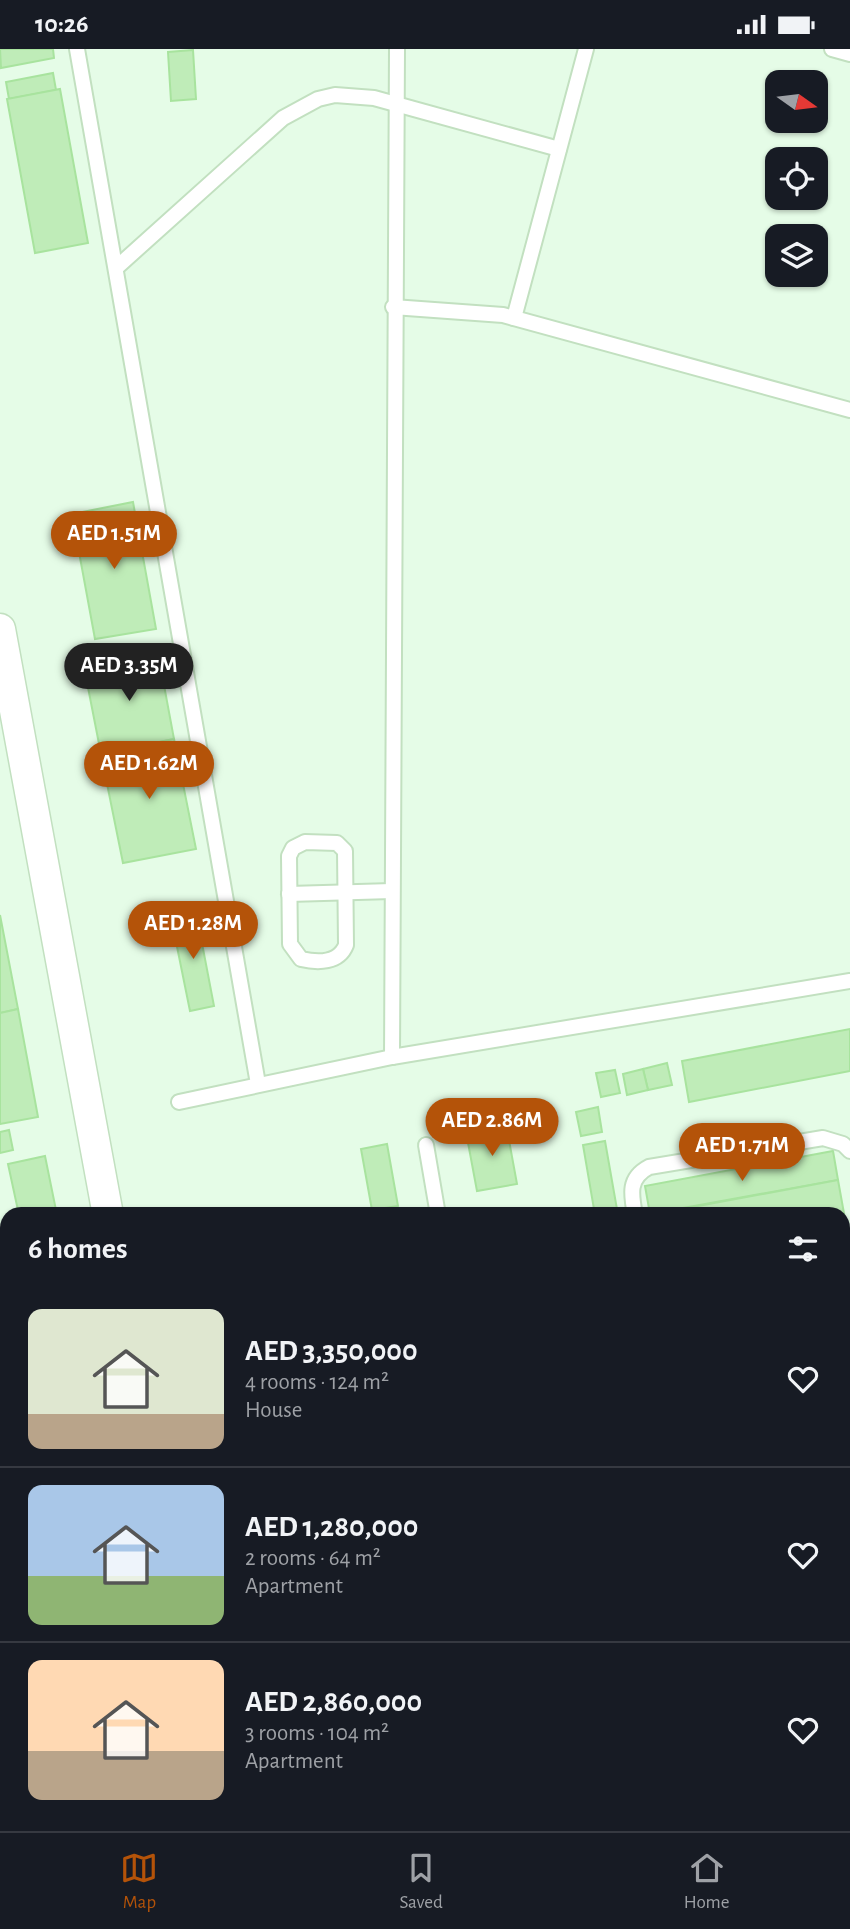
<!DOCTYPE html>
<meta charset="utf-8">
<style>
body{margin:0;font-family:"Alegreya Sans",sans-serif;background:#20242c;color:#f1f3f6;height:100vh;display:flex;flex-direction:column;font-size:26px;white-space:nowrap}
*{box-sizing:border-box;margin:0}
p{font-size:23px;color:#9ea1a6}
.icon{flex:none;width:38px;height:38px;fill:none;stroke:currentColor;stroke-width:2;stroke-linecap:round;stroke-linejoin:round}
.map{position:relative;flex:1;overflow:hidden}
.sheet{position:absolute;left:0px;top:1158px;width:850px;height:625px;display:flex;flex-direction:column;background:#171b24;border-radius:21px 21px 0 0;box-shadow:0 2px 5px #0004}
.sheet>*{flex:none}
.needle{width:46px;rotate:104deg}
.buttons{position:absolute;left:765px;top:21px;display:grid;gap:14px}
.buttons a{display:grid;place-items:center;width:63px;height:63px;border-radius:14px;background:#171b24;box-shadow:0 2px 5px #0004;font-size:35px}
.price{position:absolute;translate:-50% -60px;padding:0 16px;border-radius:24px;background:#b45309;color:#fff;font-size:23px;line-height:46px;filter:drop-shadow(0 2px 4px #0008)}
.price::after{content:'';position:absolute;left:50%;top:42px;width:21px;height:16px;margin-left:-10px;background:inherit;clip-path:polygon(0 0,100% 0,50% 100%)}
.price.selected{background:#222;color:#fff}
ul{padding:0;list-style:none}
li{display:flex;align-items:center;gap:21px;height:175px;padding:0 28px}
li+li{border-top:2px solid #363941}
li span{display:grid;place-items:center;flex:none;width:196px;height:140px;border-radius:14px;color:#555}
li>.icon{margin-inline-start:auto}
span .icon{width:84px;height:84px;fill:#fffc;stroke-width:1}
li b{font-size:30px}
h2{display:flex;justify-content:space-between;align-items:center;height:84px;padding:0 28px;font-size:30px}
.status{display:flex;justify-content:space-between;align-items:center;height:49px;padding:0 35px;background:#171b24;direction:ltr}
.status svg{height:19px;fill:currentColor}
.tabs{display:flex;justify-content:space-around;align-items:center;height:98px;border-top:2px solid #363941;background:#171b24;font-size:19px;color:#9ea1a6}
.tabs a{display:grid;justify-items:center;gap:4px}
.tabs .selected{color:#b45309}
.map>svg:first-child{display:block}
.building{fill:#bfecb8;stroke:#a8e39e;stroke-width:2}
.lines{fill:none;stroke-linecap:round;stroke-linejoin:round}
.lane-casing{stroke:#c2e0c0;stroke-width:18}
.street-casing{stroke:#c2e0c0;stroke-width:33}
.lane{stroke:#fff;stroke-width:14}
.street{stroke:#fff;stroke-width:30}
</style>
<div class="status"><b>10:26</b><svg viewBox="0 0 49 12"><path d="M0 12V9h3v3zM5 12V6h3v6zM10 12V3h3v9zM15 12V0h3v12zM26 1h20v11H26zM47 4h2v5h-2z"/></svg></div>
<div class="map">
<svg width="850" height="1782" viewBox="0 0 850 1782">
<rect width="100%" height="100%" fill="#e5fce7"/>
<g class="building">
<polygon points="0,0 53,0 54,9 1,19"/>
<polygon points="193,1 196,50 171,52 168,3"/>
<polygon points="53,24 56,41 9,50 6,33"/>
<polygon points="60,40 88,194 35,204 7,50"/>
<polygon points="133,453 156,580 95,590 72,465"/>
<polygon points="158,604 174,690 101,705 84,618"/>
<polygon points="174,690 196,800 123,814 101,705"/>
<polygon points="196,863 214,957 190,962 171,868"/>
<polygon points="0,866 18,960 0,964"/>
<polygon points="18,960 38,1068 0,1075 0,964"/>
<polygon points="850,980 850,1022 689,1053 682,1012"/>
<polygon points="667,1014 672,1036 648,1041 643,1020"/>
<polygon points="643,1020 648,1041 627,1046 623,1025"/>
<polygon points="615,1021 620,1044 601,1048 596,1024"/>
<polygon points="598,1058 602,1083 581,1087 576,1063"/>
<polygon points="506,1075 517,1135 477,1142 466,1083"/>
<polygon points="9,1081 13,1101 0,1104 0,1083"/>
<polygon points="605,1092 618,1166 595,1166 583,1096"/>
<polygon points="387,1095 398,1157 372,1161 361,1100"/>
<polygon points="833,1102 838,1131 650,1165 645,1137"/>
<polygon points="45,1107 57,1166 19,1166 8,1115"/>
<polygon points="838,1131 845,1170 844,1166 650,1166"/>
<polygon points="520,1160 521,1166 492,1166"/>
<polygon points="850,1297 850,1339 844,1341 844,1298"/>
<polygon points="850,1627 850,1718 844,1719 844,1628"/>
<polygon points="850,1749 850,1782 728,1782 727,1776 844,1776 844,1750"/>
</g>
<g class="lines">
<g class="lane-casing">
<g id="lane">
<polyline points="77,0 258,1035"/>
<polyline points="832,0 850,5"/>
<polyline points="116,219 283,69 318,50 335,46 374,49 559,100"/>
<polyline points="393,258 503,266 850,361"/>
<polyline points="514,269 586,0"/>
<path d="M305 793 337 794 345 802 346 896C339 914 318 914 301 910L290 895 289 807 293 799Z"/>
<polyline points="289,845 392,842"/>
<polyline points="392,1008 397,0"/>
<polyline points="179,1053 392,1008 850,932"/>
<polyline points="426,1096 438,1166"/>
<path d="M635 1166C631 1145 628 1129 649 1118L823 1089 843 1095 850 1102"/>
<polyline points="844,1216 850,1214"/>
<polyline points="0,1284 3,1299"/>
</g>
</g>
<g class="street-casing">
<g id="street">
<polyline points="0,580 108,1166"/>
<polyline points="222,1776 223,1782"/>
</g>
</g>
<use href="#lane" class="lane"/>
<use href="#street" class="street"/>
</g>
</svg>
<div class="buttons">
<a><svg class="needle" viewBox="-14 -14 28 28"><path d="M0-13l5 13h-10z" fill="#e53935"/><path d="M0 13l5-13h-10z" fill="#9ea1a6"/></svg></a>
<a><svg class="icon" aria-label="locate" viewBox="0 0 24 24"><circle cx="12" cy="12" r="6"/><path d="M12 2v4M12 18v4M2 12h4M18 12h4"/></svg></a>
<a><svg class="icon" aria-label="layers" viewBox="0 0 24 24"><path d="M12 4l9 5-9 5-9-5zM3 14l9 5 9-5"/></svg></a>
</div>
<b class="price" style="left:114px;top:522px">AED 1.51M</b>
<b class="price selected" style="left:129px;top:654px">AED 3.35M</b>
<b class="price" style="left:149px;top:752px">AED 1.62M</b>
<b class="price" style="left:193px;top:912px">AED 1.28M</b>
<b class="price" style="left:492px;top:1109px">AED 2.86M</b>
<b class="price" style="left:742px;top:1134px">AED 1.71M</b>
<section class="sheet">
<h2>6 homes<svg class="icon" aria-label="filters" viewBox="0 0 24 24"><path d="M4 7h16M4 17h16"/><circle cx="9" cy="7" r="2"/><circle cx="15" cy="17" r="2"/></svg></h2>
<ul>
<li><span style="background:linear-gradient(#dfe7d0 75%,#b9a48a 0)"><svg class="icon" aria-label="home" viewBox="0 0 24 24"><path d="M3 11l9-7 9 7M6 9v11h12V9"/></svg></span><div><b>AED 3,350,000</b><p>4 rooms · 124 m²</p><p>House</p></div><svg class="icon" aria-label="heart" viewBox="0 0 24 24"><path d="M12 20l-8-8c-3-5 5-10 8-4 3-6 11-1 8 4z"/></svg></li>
<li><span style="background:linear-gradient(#a9c7e8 65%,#8fb573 0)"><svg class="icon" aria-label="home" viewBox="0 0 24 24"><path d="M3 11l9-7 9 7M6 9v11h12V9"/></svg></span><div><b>AED 1,280,000</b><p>2 rooms · 64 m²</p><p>Apartment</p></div><svg class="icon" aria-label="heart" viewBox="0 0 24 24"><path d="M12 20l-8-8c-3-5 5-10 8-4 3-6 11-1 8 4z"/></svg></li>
<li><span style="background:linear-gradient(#ffd9b3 65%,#b9a48a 0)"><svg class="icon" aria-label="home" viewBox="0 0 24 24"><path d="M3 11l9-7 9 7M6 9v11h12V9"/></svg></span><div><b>AED 2,860,000</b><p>3 rooms · 104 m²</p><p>Apartment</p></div><svg class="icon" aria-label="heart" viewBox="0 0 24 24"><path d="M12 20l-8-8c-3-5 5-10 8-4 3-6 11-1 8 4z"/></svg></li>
</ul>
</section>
</div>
<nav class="tabs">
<a class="selected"><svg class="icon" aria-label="map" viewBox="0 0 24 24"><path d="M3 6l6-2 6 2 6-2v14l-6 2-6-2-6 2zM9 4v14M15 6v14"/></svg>Map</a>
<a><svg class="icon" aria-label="saved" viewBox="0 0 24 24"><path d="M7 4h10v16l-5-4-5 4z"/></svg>Saved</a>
<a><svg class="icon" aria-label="home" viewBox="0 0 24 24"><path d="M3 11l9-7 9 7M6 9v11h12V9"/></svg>Home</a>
</nav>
